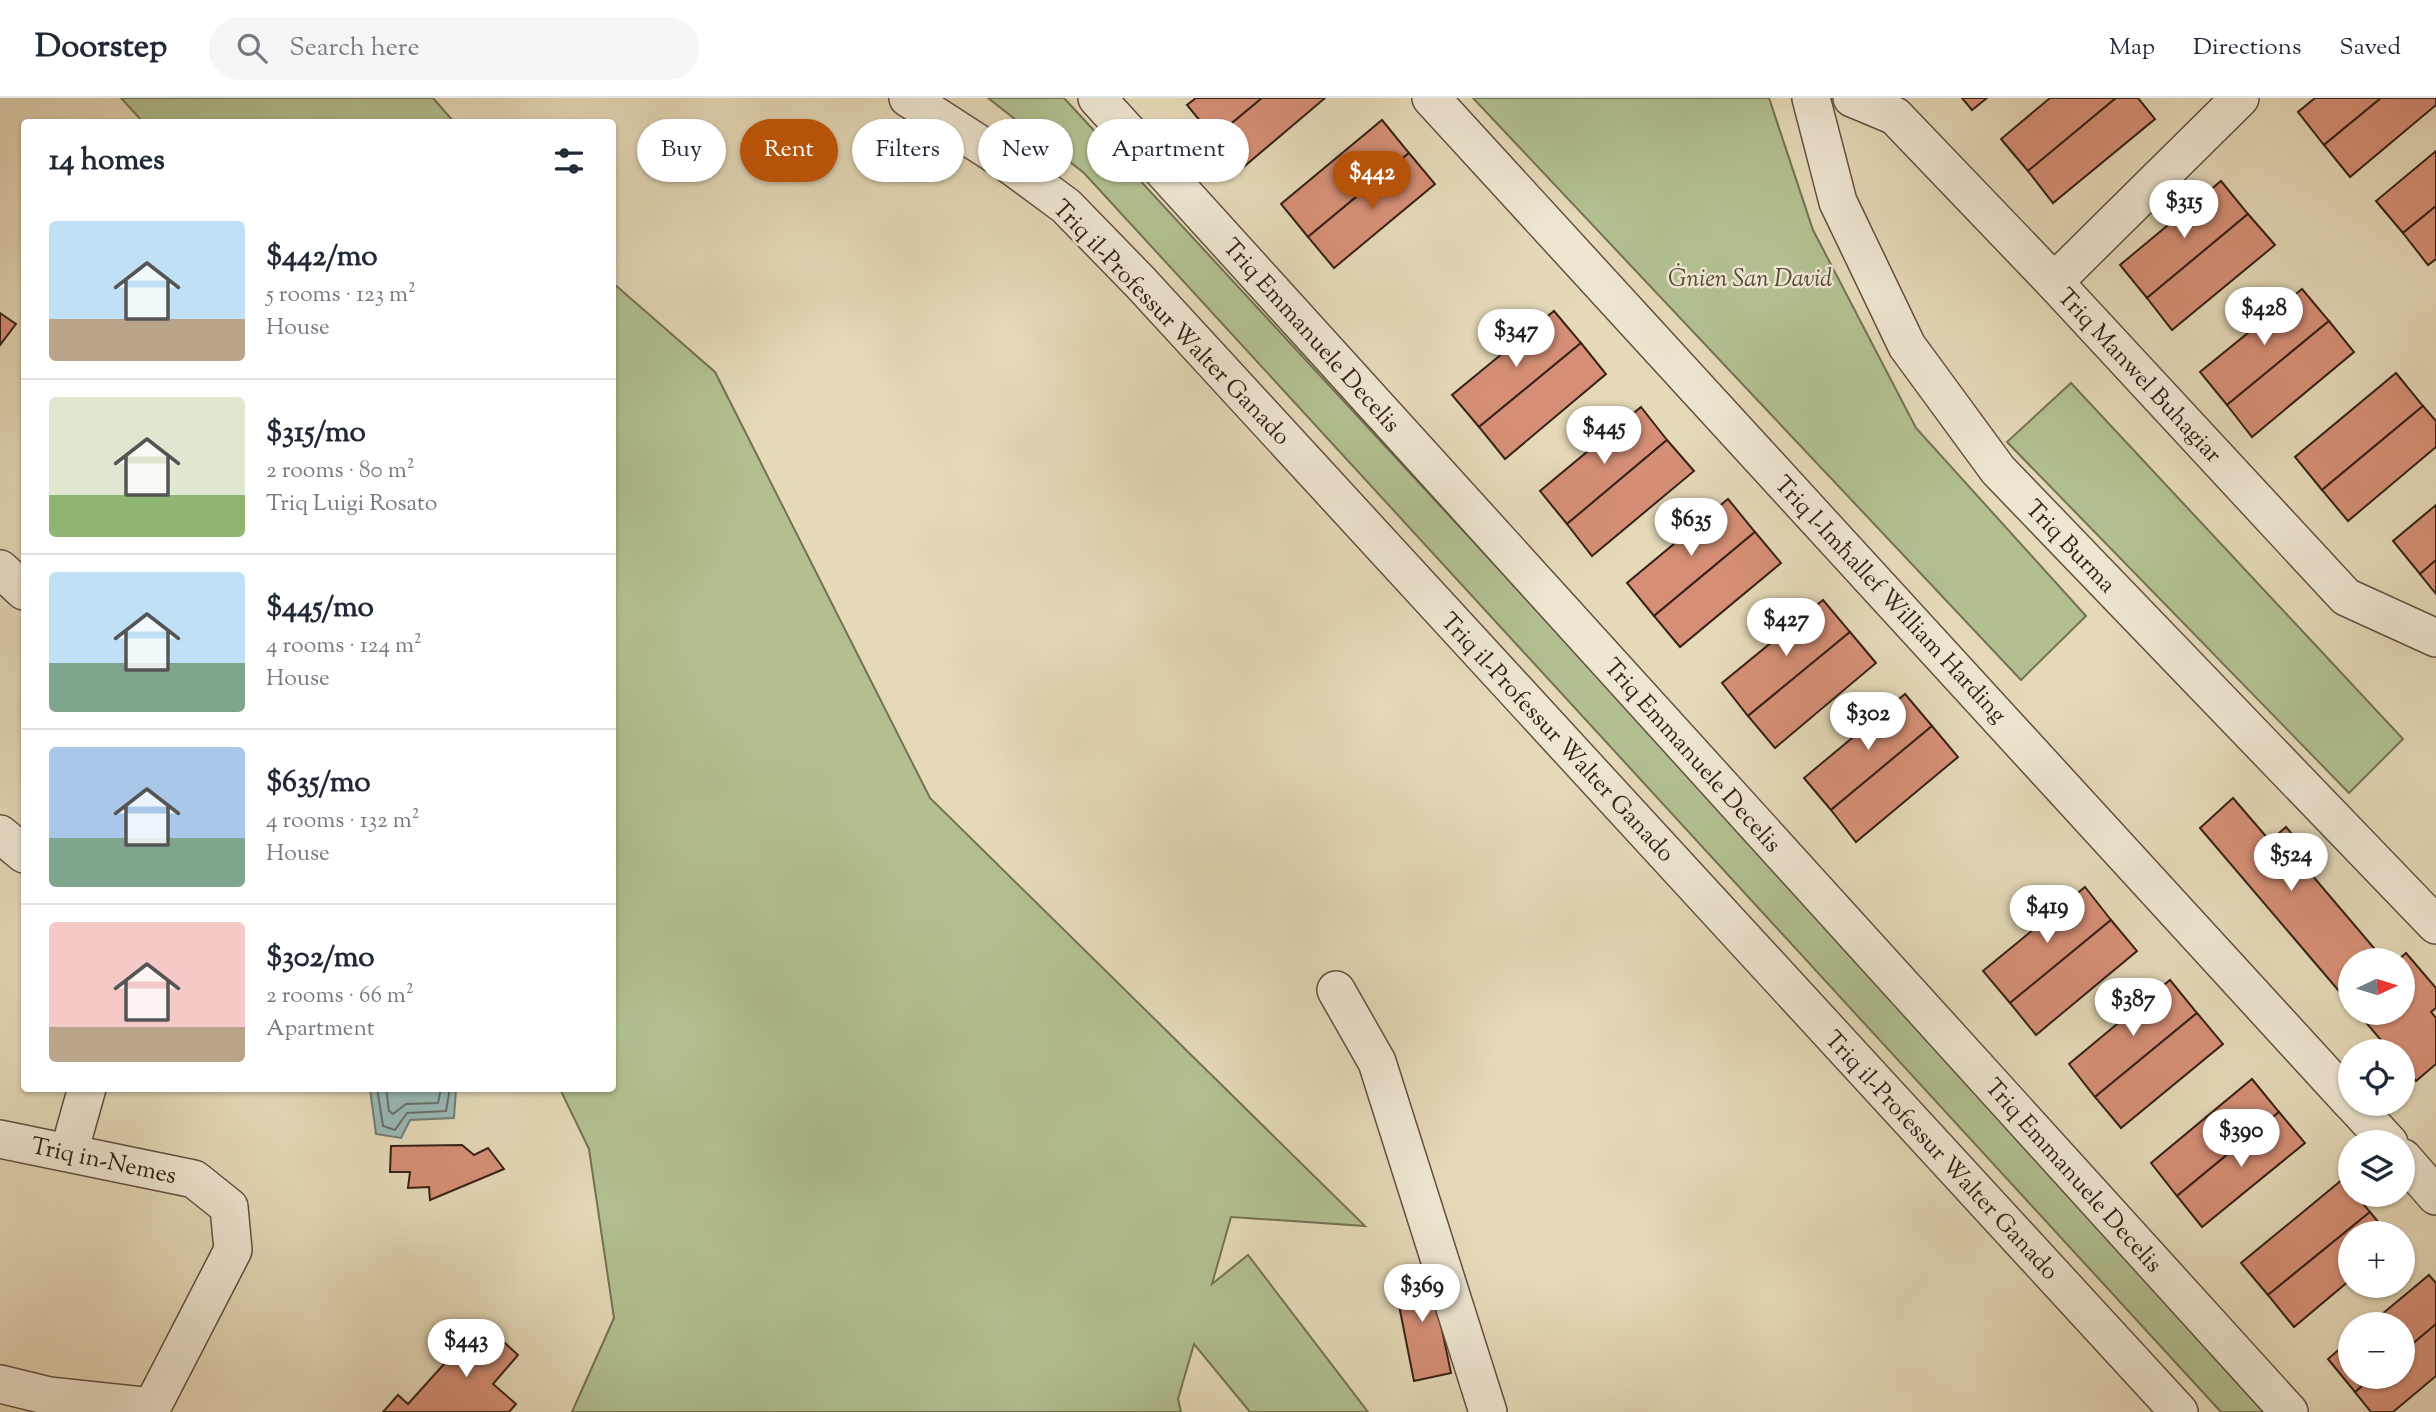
<!DOCTYPE html>
<meta charset="utf-8">
<style>
body{margin:0;font-family:"Sorts Mill Goudy",serif;background:#f6f6f7;color:#1f2937;height:100vh;display:flex;flex-direction:column;font-size:26px;white-space:nowrap}
*{box-sizing:border-box;margin:0}
p{font-size:23px;color:#747a83}
.icon{flex:none;width:38px;height:38px;fill:none;stroke:currentColor;stroke-width:2;stroke-linecap:round;stroke-linejoin:round}
.map{position:relative;flex:1;overflow:hidden}
.panel{position:absolute;left:21px;top:21px;width:595px;height:973px;display:flex;flex-direction:column;background:#fff;border-radius:7px;box-shadow:0 2px 5px #0004}
.panel>*{flex:none}
.top-card{position:absolute;left:637px;top:21px;width:665px;height:63px;display:flex;gap:14px}
.needle{width:46px;rotate:86deg}
.controls{position:absolute;left:2338px;top:850px;display:grid;gap:14px}
.controls a{display:grid;place-items:center;width:77px;height:77px;border-radius:50%;background:#fff;box-shadow:0 2px 5px #0004;font-size:35px}
.price{position:absolute;translate:-50% -60px;padding:0 16px;border-radius:24px;background:#fff;color:#222;font-size:23px;line-height:46px;filter:drop-shadow(0 2px 4px #0008)}
.price::after{content:'';position:absolute;left:50%;top:42px;width:21px;height:16px;margin-left:-10px;background:inherit;clip-path:polygon(0 0,100% 0,50% 100%)}
.price.active{background:#b45309;color:#fff}
ul{padding:0;list-style:none}
li{display:flex;align-items:center;gap:21px;height:175px;padding:0 28px}
li+li{border-top:2px solid #e0e1e3}
li span{display:grid;place-items:center;flex:none;width:196px;height:140px;border-radius:7px;color:#555}
li>.icon{margin-inline-start:auto}
span .icon{width:84px;height:84px;fill:#fffc;stroke-width:1}
li b{font-size:30px}
h2{display:flex;justify-content:space-between;align-items:center;height:84px;padding:0 28px;font-size:30px}
.tag{padding:0 24px;border-radius:32px;background:#fff;box-shadow:0 2px 5px #0004;font-size:24px;line-height:63px}
.tag.active{background:#b45309;color:#fff}
header{display:flex;align-items:center;gap:42px;box-sizing:border-box;height:98px;padding:0 35px;background:#fff;border-bottom:2px solid #e0e1e3}
header strong{font-size:33px}
nav{display:flex;gap:38px;margin-inline-start:auto;font-size:24px}
.search{width:490px;height:63px;background:#f6f6f7;display:flex;align-items:center;gap:18px;box-sizing:border-box;padding:0 24px;border-radius:38px;color:#747a83;font-size:26px}
.map>svg:first-child{display:block}
.green{fill:#b2c091;stroke:#747154;stroke-width:2}
.water{fill:#98b9b7;stroke:#717d77;stroke-width:2}
.lines{fill:none;stroke-linecap:round;stroke-linejoin:round}
.shore{stroke:#686e68;stroke-width:2}
.building{fill:#d68f76;stroke:#372218;stroke-width:2}
.street-casing{stroke:#625040;stroke-width:40}
.street{stroke:#eee6d1;stroke-width:37}
.labels{text-anchor:middle;stroke-width:5;stroke-linejoin:round;paint-order:stroke}
.park-label{font-size:24px;font-style:italic;fill:#564a36;stroke:#eee6d1}
.street-label{font-size:24px;fill:#372218;stroke:#eee6d1}
</style>
<header>
<strong>Doorstep</strong>
<div class="search"><svg class="icon" aria-label="search" viewBox="0 0 24 24"><circle cx="10" cy="10" r="6"/><path d="M15 15l6 6"/></svg>Search here</div>
<nav><a>Map</a><a>Directions</a><a>Saved</a></nav>
</header>
<div class="map">
<svg width="2436" height="1314" viewBox="0 0 2436 1314">
<rect width="100%" height="100%" fill="#e5d9b8"/>
<filter id="stains"><feTurbulence type="fractalNoise" baseFrequency=".00286" numOctaves="4"/><feColorMatrix values="0 0 0 0 .2 0 0 0 0 .09 0 0 0 0 .02 0 0 0 .5 -.17"/></filter>
<radialGradient id="worn" r=".72"><stop offset=".6" stop-color="#630" stop-opacity="0"/><stop offset="1" stop-color="#630" stop-opacity=".3"/></radialGradient>
<g class="green">
<polygon points="121,0 433,0 454,24 143,24"/>
<polygon points="988,0 1064,0 2276,1314 2221,1314 1084,75"/>
<polygon points="1473,0 1769,0 1813,132 1916,330 2086,518 2021,582"/>
<polygon points="613,185 715,274 930,700 1365,1128 1231,1119 1212,1186 1248,1157 1368,1314 1250,1314 1194,1246 1178,1301 1181,1314 572,1314 614,1220 589,1051 560,991 612,990"/>
<polygon points="2071,285 2403,641 2349,695 2007,344"/>
</g>
<polygon class="water" points="370,991 456,991 454,1020 410,1022 401,1040 376,1036"/>
<g class="lines">
<g class="shore">
<polyline points="377,990 383,1028 395,1032 407,1015 446,1013 450,990"/>
<polyline points="386,990 389,1013 393,1016 406,1006 438,1005 441,990"/>
</g>
</g>
<g class="building">
<polygon points="1196,0 1262,0 1214,40 1187,7"/>
<polygon points="1262,0 1325,0 1240,72 1214,40"/>
<polygon points="1962,0 1987,0 1972,12"/>
<polygon points="2050,0 2116,0 2028,73 2001,41"/>
<polygon points="2116,0 2138,0 2155,21 2053,105 2028,73"/>
<polygon points="2315,0 2381,0 2324,47 2298,14"/>
<polygon points="2381,0 2436,0 2436,7 2350,79 2324,47"/>
<polygon points="1382,22 1409,55 1308,139 1281,106"/>
<polygon points="2436,53 2436,108 2403,135 2376,103"/>
<polygon points="1409,55 1435,86 1334,170 1308,139"/>
<polygon points="2221,83 2248,116 2147,200 2120,167"/>
<polygon points="2436,108 2436,161 2428,167 2403,135"/>
<polygon points="2248,116 2275,147 2172,232 2147,200"/>
<polygon points="2302,191 2329,223 2227,307 2200,274"/>
<polygon points="1554,213 1581,245 1479,329 1452,297"/>
<polygon points="0,215 16,226 0,247"/>
<polygon points="2329,223 2354,254 2252,339 2227,307"/>
<polygon points="1581,245 1606,276 1505,361 1479,329"/>
<polygon points="2396,275 2423,308 2322,392 2295,359"/>
<polygon points="2423,308 2436,323 2436,349 2348,423 2322,392"/>
<polygon points="1641,309 1667,342 1567,426 1540,393"/>
<polygon points="1667,342 1694,373 1592,458 1567,426"/>
<polygon points="1728,401 1755,434 1654,518 1627,485"/>
<polygon points="2436,407 2436,462 2420,476 2393,443"/>
<polygon points="1755,434 1781,465 1680,549 1654,518"/>
<polygon points="2436,462 2436,496 2420,476"/>
<polygon points="1823,502 1850,534 1748,618 1722,585"/>
<polygon points="1850,534 1876,565 1775,650 1748,618"/>
<polygon points="1905,596 1932,628 1831,712 1804,680"/>
<polygon points="1932,628 1958,659 1856,744 1831,712"/>
<polygon points="2233,700 2270,743 2286,729 2319,768 2311,776 2385,863 2350,863 2350,906 2200,730"/>
<polygon points="2085,789 2111,822 2010,905 1983,873"/>
<polygon points="2111,822 2137,853 2036,937 2010,905"/>
<polygon points="2406,855 2436,890 2436,910 2431,914 2436,920 2436,966 2416,983 2403,968 2403,954 2391,954 2358,915 2403,915 2403,863 2397,863"/>
<polygon points="2170,882 2197,915 2095,999 2069,966"/>
<polygon points="2197,915 2223,946 2121,1030 2095,999"/>
<polygon points="2252,981 2279,1014 2177,1098 2151,1065"/>
<polygon points="2279,1014 2305,1045 2202,1129 2177,1098"/>
<polygon points="462,1047 474,1057 488,1050 504,1071 430,1102 429,1089 408,1090 410,1074 390,1074 391,1048"/>
<polygon points="2343,1081 2350,1090 2350,1097 2356,1097 2370,1114 2268,1197 2241,1165"/>
<polygon points="2370,1114 2388,1136 2350,1136 2350,1182 2294,1229 2268,1197"/>
<polygon points="1429,1169 1451,1275 1414,1283 1393,1177"/>
<polygon points="2429,1177 2436,1185 2436,1226 2403,1254 2403,1227 2369,1227"/>
<polygon points="482,1224 518,1257 493,1286 516,1306 509,1314 383,1314 398,1297 408,1306"/>
<polygon points="2436,1226 2436,1278 2393,1314 2371,1314 2355,1294 2372,1279 2403,1279 2403,1254"/>
<polygon points="2350,1242 2350,1279 2372,1279 2355,1294 2328,1261"/>
</g>
<g class="lines">
<g class="street-casing">
<g id="street">
<polyline points="908,0 1001,60 1066,108 1140,184 2179,1314"/>
<polyline points="1097,0 2289,1314"/>
<polyline points="1431,0 2350,1003"/>
<polyline points="1811,0 1838,104 1907,248 1998,372 2436,827"/>
<polyline points="1852,0 1895,18 2054,184 2346,499 2436,540"/>
<polyline points="2054,184 2240,0"/>
<polyline points="0,471 24,493"/>
<polyline points="0,736 24,756"/>
<polyline points="1336,892 1377,964 1488,1314"/>
<polyline points="2353,1006 2389,1045"/>
<polyline points="0,1041 194,1081 229,1109 233,1152 152,1309 49,1298 0,1286"/>
<polyline points="69,1054 87,990"/>
<polyline points="2403,1060 2436,1098"/>
</g>
</g>
<use href="#street" class="street"/>
</g>
<g class="labels">
<g class="park-label">
<text x="1750" y="188">Ġnien San David</text>
</g>
<g class="street-label">
<text transform="translate(1172 224) rotate(46)" y="8">Triq il-Professur Walter Ganado</text>
<text transform="translate(1312 237) rotate(48)" y="8">Triq Emmanuele Decelis</text>
<text transform="translate(2140 277) rotate(47)" y="8">Triq Manwel Buhagiar</text>
<text transform="translate(2071 448) rotate(46)" y="8">Triq Burma</text>
<text transform="translate(1891 501) rotate(47)" y="8">Triq l-Imħallef William Harding</text>
<text transform="translate(1558 639) rotate(47)" y="8">Triq il-Professur Walter Ganado</text>
<text transform="translate(1693 657) rotate(48)" y="8">Triq Emmanuele Decelis</text>
<text transform="translate(1942 1057) rotate(47)" y="8">Triq il-Professur Walter Ganado</text>
<text transform="translate(104 1062) rotate(12)" y="8">Triq in-Nemes</text>
<text transform="translate(2074 1077) rotate(48)" y="8">Triq Emmanuele Decelis</text>
</g>
</g>
<rect width="100%" height="100%" filter="url(#stains)"/>
<rect width="100%" height="100%" fill="url(#worn)"/>
</svg>
<div class="controls">
<a><svg class="needle" viewBox="-14 -14 28 28"><path d="M0-13l5 13h-10z" fill="#e53935"/><path d="M0 13l5-13h-10z" fill="#747a83"/></svg></a>
<a><svg class="icon" aria-label="locate" viewBox="0 0 24 24"><circle cx="12" cy="12" r="6"/><path d="M12 2v4M12 18v4M2 12h4M18 12h4"/></svg></a>
<a><svg class="icon" aria-label="layers" viewBox="0 0 24 24"><path d="M12 4l9 5-9 5-9-5zM3 14l9 5 9-5"/></svg></a>
<a>+</a>
<a>−</a>
</div>
<b class="price active" style="left:1372px;top:113px">$442</b>
<b class="price" style="left:2184px;top:142px">$315</b>
<b class="price" style="left:2264px;top:249px">$428</b>
<b class="price" style="left:1516px;top:271px">$347</b>
<b class="price" style="left:1604px;top:368px">$445</b>
<b class="price" style="left:1691px;top:460px">$635</b>
<b class="price" style="left:1786px;top:560px">$427</b>
<b class="price" style="left:1868px;top:654px">$302</b>
<b class="price" style="left:2291px;top:795px">$524</b>
<b class="price" style="left:2047px;top:847px">$419</b>
<b class="price" style="left:2133px;top:940px">$387</b>
<b class="price" style="left:2241px;top:1071px">$390</b>
<b class="price" style="left:1422px;top:1226px">$369</b>
<b class="price" style="left:466px;top:1281px">$443</b>
<div class="top-card">
<a class="tag">Buy</a>
<a class="tag active">Rent</a>
<a class="tag">Filters</a>
<a class="tag">New</a>
<a class="tag">Apartment</a>
</div>
<section class="panel">
<h2>14 homes<svg class="icon" aria-label="filters" viewBox="0 0 24 24"><path d="M4 7h16M4 17h16"/><circle cx="9" cy="7" r="2"/><circle cx="15" cy="17" r="2"/></svg></h2>
<ul>
<li><span style="background:linear-gradient(#bfe0f5 70%,#b9a48a 0)"><svg class="icon" aria-label="home" viewBox="0 0 24 24"><path d="M3 11l9-7 9 7M6 9v11h12V9"/></svg></span><div><b>$442/mo</b><p>5 rooms · 123 m²</p><p>House</p></div></li>
<li><span style="background:linear-gradient(#dfe7d0 70%,#8fb573 0)"><svg class="icon" aria-label="home" viewBox="0 0 24 24"><path d="M3 11l9-7 9 7M6 9v11h12V9"/></svg></span><div><b>$315/mo</b><p>2 rooms · 80 m²</p><p>Triq Luigi Rosato</p></div></li>
<li><span style="background:linear-gradient(#bfe0f5 65%,#7fa58c 0)"><svg class="icon" aria-label="home" viewBox="0 0 24 24"><path d="M3 11l9-7 9 7M6 9v11h12V9"/></svg></span><div><b>$445/mo</b><p>4 rooms · 124 m²</p><p>House</p></div></li>
<li><span style="background:linear-gradient(#a9c7e8 65%,#7fa58c 0)"><svg class="icon" aria-label="home" viewBox="0 0 24 24"><path d="M3 11l9-7 9 7M6 9v11h12V9"/></svg></span><div><b>$635/mo</b><p>4 rooms · 132 m²</p><p>House</p></div></li>
<li><span style="background:linear-gradient(#f6c9c9 75%,#b9a48a 0)"><svg class="icon" aria-label="home" viewBox="0 0 24 24"><path d="M3 11l9-7 9 7M6 9v11h12V9"/></svg></span><div><b>$302/mo</b><p>2 rooms · 66 m²</p><p>Apartment</p></div></li>
</ul>
</section>
</div>
